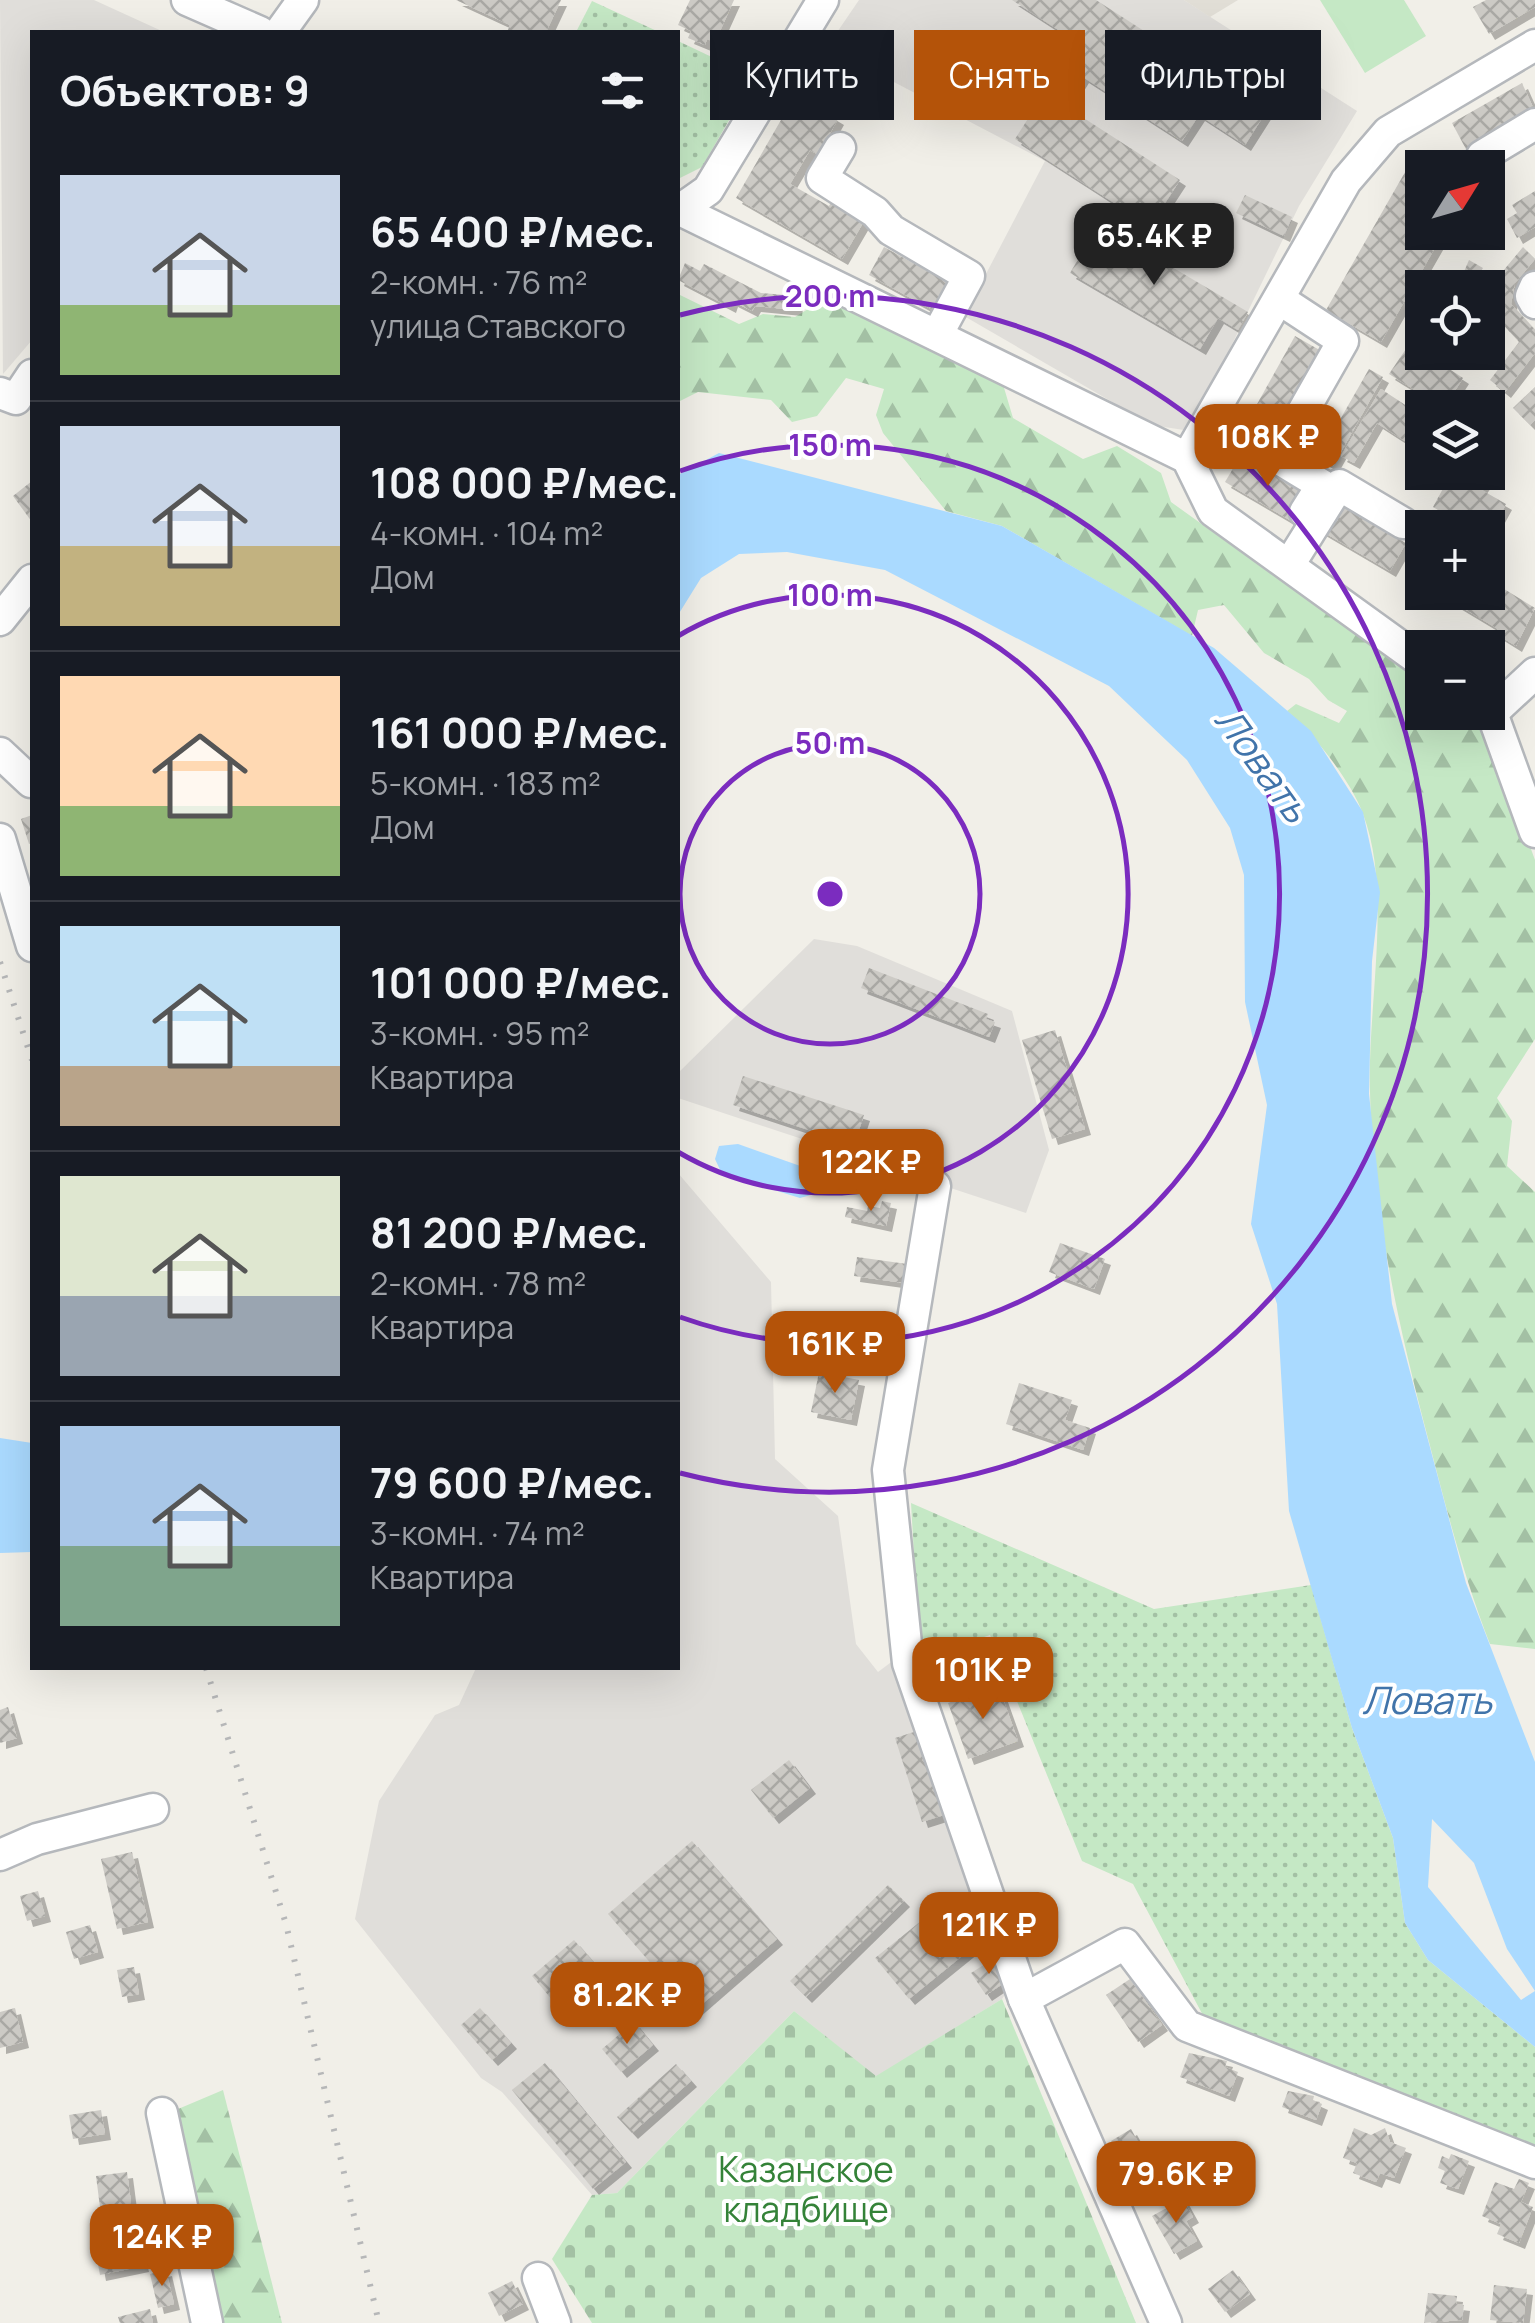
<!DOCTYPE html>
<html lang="ru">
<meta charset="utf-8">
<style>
body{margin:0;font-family:Manrope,sans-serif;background:#242831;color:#f1f3f6;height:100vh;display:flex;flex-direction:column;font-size:38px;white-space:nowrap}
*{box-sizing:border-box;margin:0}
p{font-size:32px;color:#9ea1a6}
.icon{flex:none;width:55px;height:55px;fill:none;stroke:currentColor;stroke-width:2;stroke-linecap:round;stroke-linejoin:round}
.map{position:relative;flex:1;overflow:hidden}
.drawer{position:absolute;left:30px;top:30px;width:650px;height:1640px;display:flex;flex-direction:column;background:#171b24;border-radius:0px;box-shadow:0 10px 40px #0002}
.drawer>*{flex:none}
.top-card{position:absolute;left:710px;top:30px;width:675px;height:90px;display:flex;gap:20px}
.needle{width:65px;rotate:53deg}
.buttons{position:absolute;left:1405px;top:150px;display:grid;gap:20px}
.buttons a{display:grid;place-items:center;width:100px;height:100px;border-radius:0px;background:#171b24;box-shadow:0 10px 40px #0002;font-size:50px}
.price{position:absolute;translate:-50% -85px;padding:0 22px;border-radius:20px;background:#b45309;color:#fff;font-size:32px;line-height:65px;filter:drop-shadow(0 2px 5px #0008)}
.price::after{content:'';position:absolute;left:50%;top:60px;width:30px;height:22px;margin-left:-15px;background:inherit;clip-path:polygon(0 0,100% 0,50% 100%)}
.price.current{background:#222;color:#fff}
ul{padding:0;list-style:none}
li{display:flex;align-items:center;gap:30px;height:250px;padding:0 30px}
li+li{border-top:2px solid #363941}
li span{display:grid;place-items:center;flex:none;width:280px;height:200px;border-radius:0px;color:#555}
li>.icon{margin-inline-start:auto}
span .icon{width:120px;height:120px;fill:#fffc;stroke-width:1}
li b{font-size:42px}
h2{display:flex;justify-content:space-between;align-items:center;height:120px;padding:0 30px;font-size:42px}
.chip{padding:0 35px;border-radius:0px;background:#171b24;box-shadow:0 10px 40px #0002;font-size:35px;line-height:90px}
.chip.current{background:#b45309;color:#fff}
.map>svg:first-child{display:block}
.industrial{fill:#e0deda}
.education{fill:#e1ded6}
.green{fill:url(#green-dots)}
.forest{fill:url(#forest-firs)}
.cemetery{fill:url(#cemetery-stones)}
.pitch{fill:#c5e8c5}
.water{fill:#aadaff;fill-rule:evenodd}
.building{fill:url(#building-cross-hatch);filter:url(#shadow)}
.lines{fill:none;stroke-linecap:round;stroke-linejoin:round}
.minor-casing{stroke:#b5b8bc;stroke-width:35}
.minor{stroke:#fff;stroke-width:30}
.rail{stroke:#b6b7b8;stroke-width:6;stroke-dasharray:2.5 12;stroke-linecap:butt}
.ring{fill:none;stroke:#7b2cbf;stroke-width:5}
.labels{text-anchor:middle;stroke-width:8;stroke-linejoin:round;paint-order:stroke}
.park-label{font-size:35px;fill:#348238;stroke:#fff}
.water-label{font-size:38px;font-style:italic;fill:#4174aa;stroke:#fff}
.centre{fill:#7b2cbf;stroke:#fff;stroke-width:5}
.ring-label{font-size:30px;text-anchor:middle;font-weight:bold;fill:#7b2cbf;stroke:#fff;stroke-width:8;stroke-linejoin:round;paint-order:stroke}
</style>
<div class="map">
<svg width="1535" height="2323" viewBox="0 0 1535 2323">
<defs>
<pattern id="green-dots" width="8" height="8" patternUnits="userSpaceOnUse" patternTransform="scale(2.5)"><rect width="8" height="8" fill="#c5e8c5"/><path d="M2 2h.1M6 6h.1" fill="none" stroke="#a3c0a4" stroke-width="1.8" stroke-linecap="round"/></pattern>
<pattern id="forest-firs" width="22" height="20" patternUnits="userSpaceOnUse" patternTransform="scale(2.5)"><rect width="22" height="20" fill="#c5e8c5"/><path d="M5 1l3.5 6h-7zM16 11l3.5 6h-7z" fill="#a3c0a4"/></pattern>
<pattern id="cemetery-stones" width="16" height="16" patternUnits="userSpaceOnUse" patternTransform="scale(2.5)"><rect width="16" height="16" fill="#c5e8c5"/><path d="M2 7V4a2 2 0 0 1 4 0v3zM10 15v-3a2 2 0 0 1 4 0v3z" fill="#a3c0a4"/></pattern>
<pattern id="building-cross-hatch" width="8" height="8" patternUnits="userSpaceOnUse" patternTransform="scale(2.5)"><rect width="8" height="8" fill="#cccac5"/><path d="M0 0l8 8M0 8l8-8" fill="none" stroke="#a9a8a4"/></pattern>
<filter id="shadow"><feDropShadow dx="6" dy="6" stdDeviation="0" flood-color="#0004"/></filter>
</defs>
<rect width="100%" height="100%" fill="#f1efe8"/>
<g class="industrial">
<polygon points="0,0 94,0 164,32 32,32 32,340 3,374"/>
<polygon points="859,0 1184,0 1357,111 1299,206 1190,431 1152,425 964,316 1045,161 827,47"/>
<polygon points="814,939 857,946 1012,1011 1049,1150 1026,1213 678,1098 678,1073"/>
<polygon points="678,1173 771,1282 775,1459 838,1516 856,1644 878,1672 894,1660 1010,1987 1002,1999 876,2077 794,2011 617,2193 592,2195 502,2092 481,2078 355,1919 379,1801 435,1715 459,1705 476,1668 678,1668"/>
</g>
<polygon class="education" points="1184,0 1238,0 1210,17"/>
<g class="green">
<polygon points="592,1 659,32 576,32"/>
<polygon points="678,41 754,77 702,167 678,179"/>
<polygon points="911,1503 1154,1609 1311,1585 1352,1728 1393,1838 1405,1923 1428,1960 1535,2047 1535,2148 1206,2021 1133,1884 1082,1861 990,1635 920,1659"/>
</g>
<g class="forest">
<path d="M678 294 739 324 763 314 795 317 808 309 836 305 1002 381 1013 418 1083 459 1117 446 1161 473 1171 502 1422 682V712L1461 713 1489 735 1535 860V1039L1497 1098 1512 1121 1507 1166 1535 1192V1649L1490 1644C1464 1578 1447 1511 1429 1442 1399 1328 1372 1211 1370 1092 1367 1006 1393 892 1363 814 1351 781 1314 734 1287 711L1296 704 1339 723 1347 711 1328 700 1309 679 1264 653 1224 605 1198 610 1192 636 1002 526 946 511 883 433 876 415 884 389 846 378 817 416 792 422 771 400 698 392 678 402Z"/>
<polygon points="223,2090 282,2323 218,2323 171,2112"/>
</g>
<polygon class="cemetery" points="1002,1999 1136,2323 592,2323 552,2259 592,2195 617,2193 794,2011 876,2076"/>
<polygon class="pitch" points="1320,0 1404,0 1426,36 1365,73"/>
<g class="water">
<path d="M719 453 1002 526 1214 648 1311 731 1363 812 1380 892 1372 961 1369 1094 1392 1304 1466 1583 1535 1762V2047L1428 1960 1405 1923 1393 1838 1352 1728 1289 1511 1277 1304 1251 1224 1267 1105 1245 1002 1244 875 1230 828 1187 760 1109 686 885 570 787 552 739 554 701 578 678 615V475ZM1432 1819 1474 1863 1507 1949 1535 1991 1521 2000 1428 1887Z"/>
<polygon points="738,1144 823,1174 818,1193 800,1198 722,1174 715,1159 719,1146"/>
<polygon points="0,1438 32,1443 32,1552 0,1553"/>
</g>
<g class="building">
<polygon points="456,0 561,0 546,32 507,32 510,25"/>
<polygon points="690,0 734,0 715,42 707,39 705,45 688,38 691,31 678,25"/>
<polygon points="1012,0 1096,0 1217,78 1200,104 1210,110 1237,68 1278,93 1245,145 1199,115 1182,141 1083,77 1065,106 1180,180 1150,226 1015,139 1077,42"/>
<polygon points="1486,0 1535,0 1535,7 1489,34 1473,7"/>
<polygon points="1522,83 1535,112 1467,151 1452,123"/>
<polygon points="796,94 838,119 818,155 810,150 790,184 829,206 834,197 867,216 842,259 736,198"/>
<polygon points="1408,167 1422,175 1422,232 1444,232 1381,342 1326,310"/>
<polygon points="1535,191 1535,227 1517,238 1507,219 1517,213 1512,205"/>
<polygon points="1245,195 1292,217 1284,236 1236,213"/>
<polygon points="1099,224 1248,312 1238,330 1218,318 1200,349 1070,273"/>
<polygon points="884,247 955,286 940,314 869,275"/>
<polygon points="1523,247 1535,259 1515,283 1511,304 1535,330 1535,353 1505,392 1490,380 1519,342 1495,316 1503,271"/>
<polygon points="1469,260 1483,268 1471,288 1457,288"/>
<polygon points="685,263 700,271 704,264 761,293 798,296 796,310 755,306 752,311 732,301 730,307 678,280"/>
<polygon points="1295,336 1323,352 1283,422 1256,406"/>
<polygon points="1410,343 1463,378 1444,408 1389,374"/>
<polygon points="1369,369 1383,377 1333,466 1318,458"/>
<polygon points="1535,387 1535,420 1530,425 1513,408"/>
<polygon points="1381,389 1422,416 1422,452 1377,423 1354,463 1341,456"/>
<polygon points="1241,455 1311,496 1295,523 1225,482"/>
<polygon points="1452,472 1481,472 1488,478 1480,489 1506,504 1488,537 1488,528 1442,528 1448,516 1433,507"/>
<polygon points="32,481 32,522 13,496"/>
<polygon points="1336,503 1406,543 1390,571 1320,530"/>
<polygon points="1488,579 1535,608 1516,646 1495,633 1498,629 1448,599 1445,603 1427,592 1488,592"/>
<polygon points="32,815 32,843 29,844 21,819"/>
<polygon points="869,968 988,1014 986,1019 995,1022 989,1037 861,988"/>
<polygon points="1055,1030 1085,1129 1052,1139 1022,1040"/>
<polygon points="743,1076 864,1115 854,1145 733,1105"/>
<polygon points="882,1201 891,1203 886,1226 845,1217 847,1207 867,1211 868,1206 880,1208"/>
<polygon points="1060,1243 1105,1259 1094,1289 1049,1272"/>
<polygon points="857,1257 907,1264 904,1283 854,1276"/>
<polygon points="819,1372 859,1380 851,1420 811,1412"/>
<polygon points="1019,1383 1072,1400 1065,1420 1090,1428 1083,1450 1006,1424"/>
<polygon points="983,1644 989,1662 931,1681 925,1663"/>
<polygon points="998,1685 1018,1741 968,1759 948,1703"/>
<polygon points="8,1707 17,1738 0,1743 0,1710"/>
<polygon points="917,1731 944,1815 922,1822 895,1738"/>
<polygon points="789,1760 810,1788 773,1818 751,1790"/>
<polygon points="692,1841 777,1939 693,2012 608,1914"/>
<polygon points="132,1852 148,1922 117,1929 101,1859"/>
<polygon points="888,1885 904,1901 806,1997 790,1981"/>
<polygon points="38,1891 45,1916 27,1921 20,1896"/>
<polygon points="941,1905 960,1928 973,1917 988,1935 909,1999 875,1958"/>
<polygon points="90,1925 98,1952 74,1959 66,1932"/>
<polygon points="574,1940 602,1972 559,2008 532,1976"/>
<polygon points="993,1959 1007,1981 986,1995 971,1973"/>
<polygon points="134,1967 139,1994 122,1997 117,1970"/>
<polygon points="1130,1979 1162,2025 1138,2042 1106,1995"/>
<polygon points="15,2008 23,2042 0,2048 0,2012"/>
<polygon points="480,2008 511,2043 492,2060 461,2025"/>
<polygon points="634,2022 653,2045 621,2072 602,2049"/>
<polygon points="1189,2053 1227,2061 1225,2067 1238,2072 1229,2096 1180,2077"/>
<polygon points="545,2063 626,2162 593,2189 512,2090"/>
<polygon points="676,2064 691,2081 632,2133 617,2117"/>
<polygon points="1288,2091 1314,2096 1313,2100 1322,2104 1316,2120 1282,2107"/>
<polygon points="101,2110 105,2134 73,2139 69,2115"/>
<polygon points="1354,2128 1371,2135 1385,2128 1390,2142 1406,2148 1394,2178 1380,2173 1376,2182 1353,2173 1357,2163 1343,2158"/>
<polygon points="1131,2129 1151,2165 1130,2176 1111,2141"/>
<polygon points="1451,2154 1469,2161 1458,2189 1440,2183 1445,2171 1438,2168 1442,2156 1449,2159"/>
<polygon points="127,2172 131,2203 100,2207 96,2176"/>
<polygon points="1519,2179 1529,2183 1521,2202 1533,2207 1519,2243 1497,2234 1501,2224 1482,2216 1495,2182 1514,2189"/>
<polygon points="1183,2199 1193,2217 1186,2221 1197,2241 1174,2254 1152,2216"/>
<polygon points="137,2239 143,2266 100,2275 95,2248"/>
<polygon points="166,2270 174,2304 158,2308 150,2274"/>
<polygon points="1233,2270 1250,2294 1225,2312 1208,2289"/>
<polygon points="512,2281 523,2304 499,2316 488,2293"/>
<polygon points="1494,2285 1527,2289 1523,2323 1490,2320"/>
<polygon points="1428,2293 1457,2296 1456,2304 1464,2305 1462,2320 1424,2323"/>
<polygon points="150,2309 153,2323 120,2323 118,2317"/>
</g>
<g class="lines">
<g class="minor-casing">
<g id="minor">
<polyline points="187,0 260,32"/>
<polyline points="280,32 303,0"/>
<polyline points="840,148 822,178 875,212 891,230 969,276 937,335"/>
<polyline points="1482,156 1535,124"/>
<polyline points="678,209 1187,458 1213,511 1422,662"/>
<polyline points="681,209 708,190 823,0"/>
<polyline points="1535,287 1531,296 1535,303"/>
<polyline points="1279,299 1343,341 1297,422"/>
<polyline points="0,393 16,399 32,375"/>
<polyline points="1258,446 1322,485 1305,512"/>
<polyline points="1187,458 1346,181 1388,132 1535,45"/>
<polyline points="1289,565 1339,485 1403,523"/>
<polyline points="0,620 32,580"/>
<polyline points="1492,713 1535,832"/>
<polyline points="1492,713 1535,673"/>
<polyline points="0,753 31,782"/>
<polyline points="0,839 32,946"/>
<polyline points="935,1186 888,1470 908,1663 1024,1999 1166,2323"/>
<polyline points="0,1855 37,1839 153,1809"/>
<polyline points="1024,1999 1125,1944 1187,2026 1535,2163"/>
<polyline points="162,2113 207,2323"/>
<polyline points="538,2278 555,2323"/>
</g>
</g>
<use href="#minor" class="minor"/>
<g class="rail">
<polyline points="0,962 32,1060"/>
<polyline points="206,1668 286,1924 379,2323"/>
</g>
</g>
<g class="ring">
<circle cx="830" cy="894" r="150"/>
<path d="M678 636A299 299 0 1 1 678 1152"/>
<path d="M680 471A449 449 0 1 1 680 1317"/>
<path d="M680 315A598 598 0 1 1 680 1473"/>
</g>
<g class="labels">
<g class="park-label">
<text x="806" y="2182">Казанское<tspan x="806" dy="40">кладбище</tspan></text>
</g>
<g class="water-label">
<text transform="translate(1262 765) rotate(54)" y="13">Ловать</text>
<text x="1427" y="1714">Ловать</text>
</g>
</g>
<circle cx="830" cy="894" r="15" class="centre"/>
<g class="ring-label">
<text x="830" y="307">200 m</text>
<text x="830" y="456">150 m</text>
<text x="830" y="606">100 m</text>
<text x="830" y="754">50 m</text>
</g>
</svg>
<div class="buttons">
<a><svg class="needle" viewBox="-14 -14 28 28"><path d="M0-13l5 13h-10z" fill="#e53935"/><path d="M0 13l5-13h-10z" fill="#9ea1a6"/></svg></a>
<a><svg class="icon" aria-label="locate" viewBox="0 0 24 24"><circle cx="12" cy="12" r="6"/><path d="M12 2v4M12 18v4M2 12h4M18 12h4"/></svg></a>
<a><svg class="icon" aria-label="layers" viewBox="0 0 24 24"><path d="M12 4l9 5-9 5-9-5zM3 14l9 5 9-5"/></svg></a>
<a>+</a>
<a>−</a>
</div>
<b class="price current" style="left:1154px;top:288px">65.4K ₽</b>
<b class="price" style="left:1268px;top:489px">108K ₽</b>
<b class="price" style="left:871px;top:1214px">122K ₽</b>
<b class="price" style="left:835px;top:1396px">161K ₽</b>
<b class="price" style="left:983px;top:1722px">101K ₽</b>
<b class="price" style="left:989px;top:1977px">121K ₽</b>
<b class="price" style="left:627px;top:2047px">81.2K ₽</b>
<b class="price" style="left:1176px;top:2226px">79.6K ₽</b>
<b class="price" style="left:162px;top:2289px">124K ₽</b>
<div class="top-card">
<a class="chip">Купить</a>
<a class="chip current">Снять</a>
<a class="chip">Фильтры</a>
</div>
<section class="drawer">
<h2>Объектов: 9<svg class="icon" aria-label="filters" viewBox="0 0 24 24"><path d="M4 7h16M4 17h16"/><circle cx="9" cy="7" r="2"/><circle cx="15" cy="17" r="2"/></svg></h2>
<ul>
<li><span style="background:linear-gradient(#c9d6e8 65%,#8fb573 0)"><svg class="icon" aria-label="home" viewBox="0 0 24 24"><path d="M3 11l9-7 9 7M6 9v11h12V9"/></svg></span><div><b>65 400 ₽/мес.</b><p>2-комн. · 76 m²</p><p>улица Ставского</p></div></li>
<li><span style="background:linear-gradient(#c9d6e8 60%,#c2b280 0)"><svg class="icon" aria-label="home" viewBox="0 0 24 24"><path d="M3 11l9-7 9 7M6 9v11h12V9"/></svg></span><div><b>108 000 ₽/мес.</b><p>4-комн. · 104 m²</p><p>Дом</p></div></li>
<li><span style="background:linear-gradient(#ffd9b3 65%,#8fb573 0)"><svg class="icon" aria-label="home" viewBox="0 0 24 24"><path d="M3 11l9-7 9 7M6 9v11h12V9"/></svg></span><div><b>161 000 ₽/мес.</b><p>5-комн. · 183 m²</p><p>Дом</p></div></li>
<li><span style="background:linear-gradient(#bfe0f5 70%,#b9a48a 0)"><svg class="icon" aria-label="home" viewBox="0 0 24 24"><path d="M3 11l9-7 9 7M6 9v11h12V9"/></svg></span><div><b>101 000 ₽/мес.</b><p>3-комн. · 95 m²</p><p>Квартира</p></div></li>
<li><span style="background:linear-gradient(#dfe7d0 60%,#9aa5b1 0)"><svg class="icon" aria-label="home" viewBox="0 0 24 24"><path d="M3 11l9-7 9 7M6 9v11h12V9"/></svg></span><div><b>81 200 ₽/мес.</b><p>2-комн. · 78 m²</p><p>Квартира</p></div></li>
<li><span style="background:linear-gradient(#a9c7e8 60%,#7fa58c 0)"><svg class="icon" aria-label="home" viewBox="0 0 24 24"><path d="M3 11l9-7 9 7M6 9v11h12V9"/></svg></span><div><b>79 600 ₽/мес.</b><p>3-комн. · 74 m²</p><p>Квартира</p></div></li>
</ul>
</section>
</div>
